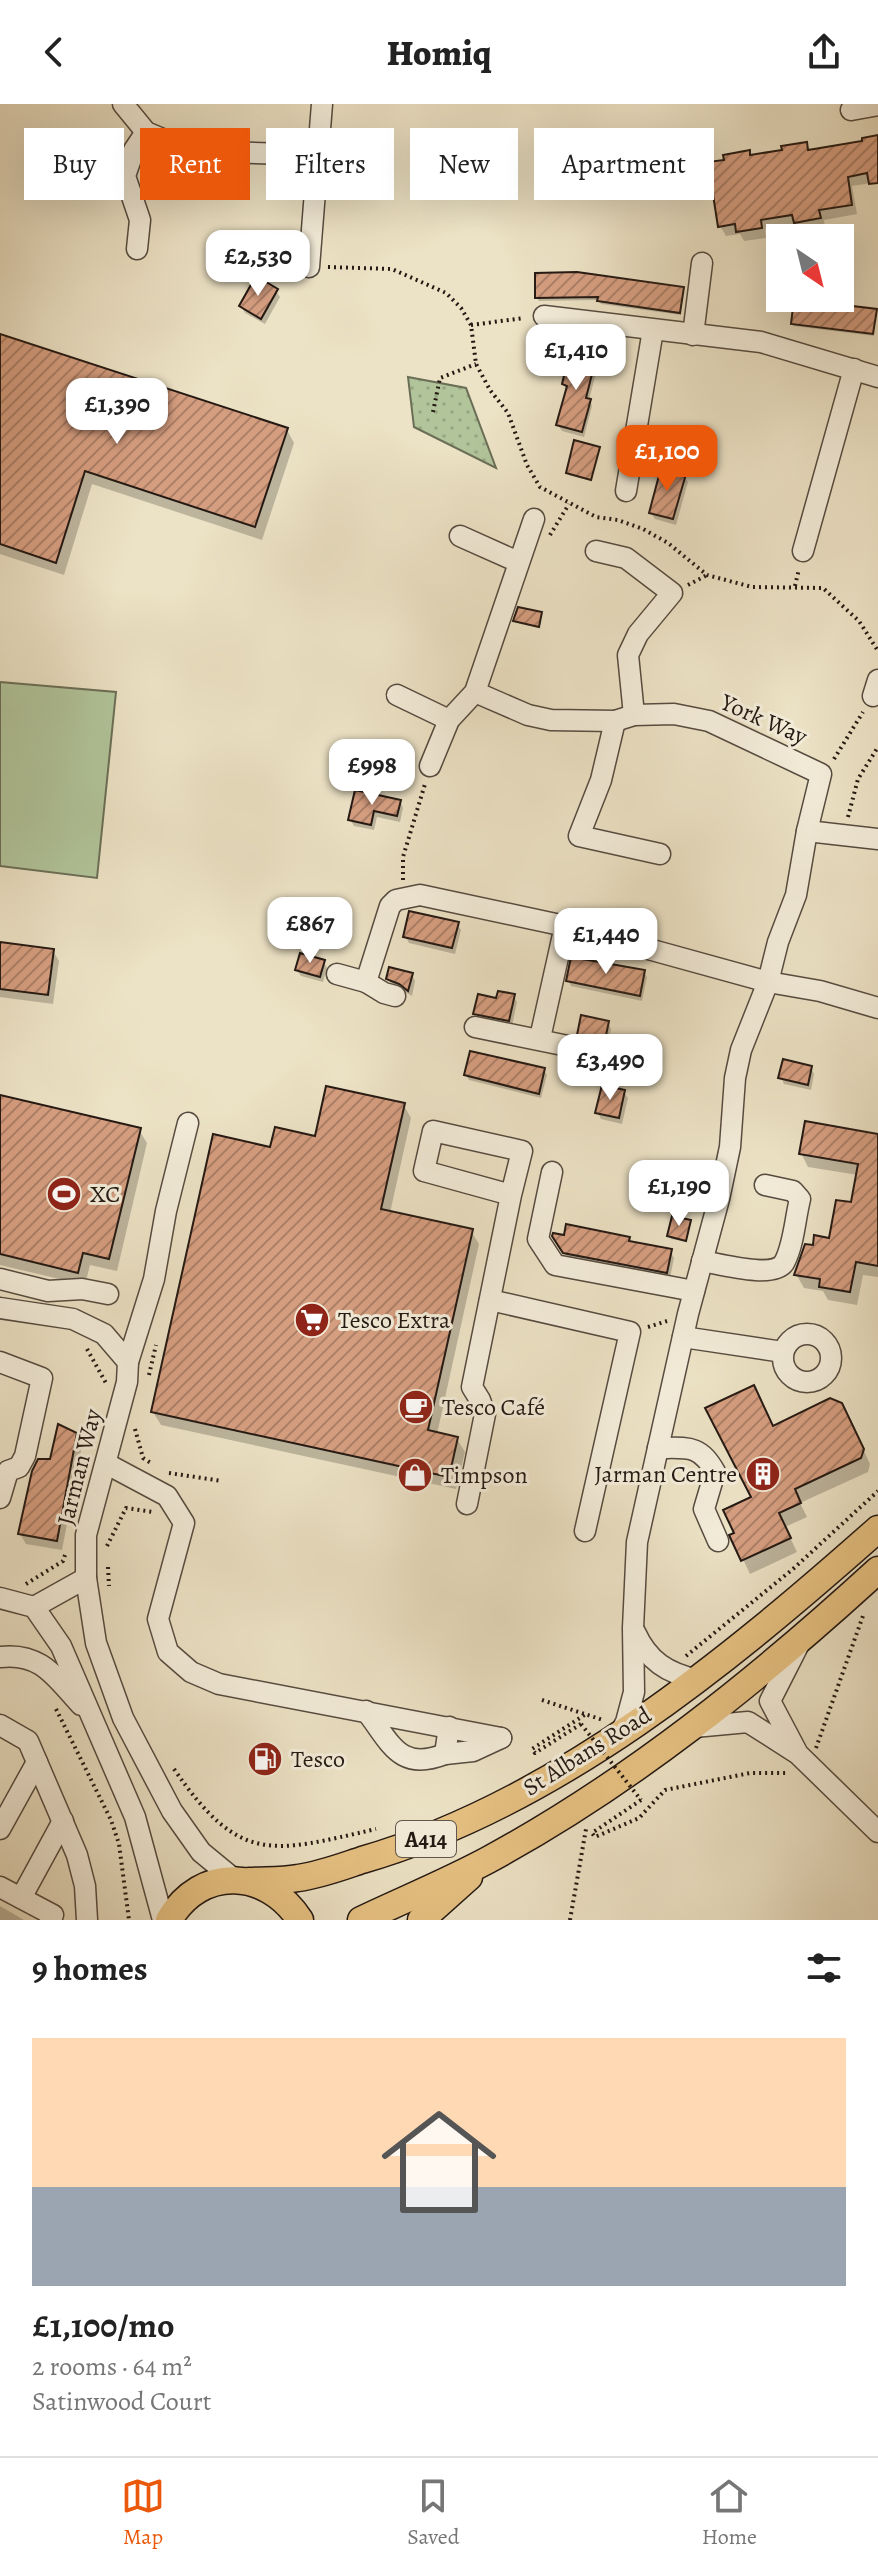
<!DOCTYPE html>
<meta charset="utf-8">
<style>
body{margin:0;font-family:Alegreya,serif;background:#f6f6f6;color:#222;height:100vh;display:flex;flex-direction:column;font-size:30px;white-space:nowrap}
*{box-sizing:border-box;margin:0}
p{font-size:26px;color:#767676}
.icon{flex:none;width:44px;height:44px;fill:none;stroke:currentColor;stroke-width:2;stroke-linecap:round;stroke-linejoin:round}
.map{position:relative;height:1816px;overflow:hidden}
.side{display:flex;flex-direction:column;background:#fff;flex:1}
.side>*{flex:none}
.banner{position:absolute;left:24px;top:24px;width:830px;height:72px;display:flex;gap:16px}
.needle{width:52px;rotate:145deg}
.fabs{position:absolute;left:766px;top:120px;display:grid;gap:16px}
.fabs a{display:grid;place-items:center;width:88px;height:88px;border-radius:0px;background:#fff;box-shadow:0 8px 32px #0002;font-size:40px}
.price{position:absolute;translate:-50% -68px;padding:0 18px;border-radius:16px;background:#fff;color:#222;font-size:26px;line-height:52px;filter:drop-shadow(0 2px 4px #0008)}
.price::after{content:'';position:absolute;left:50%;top:48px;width:24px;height:18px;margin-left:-12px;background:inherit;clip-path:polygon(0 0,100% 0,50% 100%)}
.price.active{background:#ea580c;color:#fff}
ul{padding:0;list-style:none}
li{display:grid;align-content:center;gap:16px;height:424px;padding:0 32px}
li span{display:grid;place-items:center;height:248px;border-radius:0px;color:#555}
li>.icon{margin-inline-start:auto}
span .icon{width:144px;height:144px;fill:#fffc;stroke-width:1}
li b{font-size:34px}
h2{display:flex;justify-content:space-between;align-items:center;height:96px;padding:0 32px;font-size:34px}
.tag{padding:0 28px;border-radius:0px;background:#fff;box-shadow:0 8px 32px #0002;font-size:28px;line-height:72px}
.tag.active{background:#ea580c;color:#fff}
header{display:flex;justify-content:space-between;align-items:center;height:104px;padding:0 32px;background:#fff;font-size:36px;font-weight:800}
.dock{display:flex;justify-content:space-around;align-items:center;height:112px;border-top:2px solid #e0e0e0;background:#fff;font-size:22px;color:#767676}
.dock a{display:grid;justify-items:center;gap:4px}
.dock .active{color:#ea580c}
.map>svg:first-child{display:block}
.park{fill:url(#park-dots);stroke:#6a6e56;stroke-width:2}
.garden{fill:#b1c49a;stroke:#6a6e56;stroke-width:2}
.shadow{fill:#0003}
.building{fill:url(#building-hatch);stroke:#241913;stroke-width:2}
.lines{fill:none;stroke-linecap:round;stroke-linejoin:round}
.minor-casing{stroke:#564b40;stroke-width:23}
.major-casing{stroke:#241913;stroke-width:29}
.path{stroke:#241913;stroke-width:4;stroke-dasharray:2 4;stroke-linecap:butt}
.minor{stroke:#f3ecd9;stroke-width:20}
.major{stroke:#e6c182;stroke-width:26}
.path-bridge{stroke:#241913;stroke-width:4;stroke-dasharray:2 4;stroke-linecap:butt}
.labels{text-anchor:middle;stroke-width:6;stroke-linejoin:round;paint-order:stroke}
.shield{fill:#f3ecd9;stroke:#62584e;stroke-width:2}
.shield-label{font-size:22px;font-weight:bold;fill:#241913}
.street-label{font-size:24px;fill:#241913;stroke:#f3ecd9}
.poi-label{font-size:24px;fill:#241913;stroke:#f3ecd9;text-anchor:start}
</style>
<header><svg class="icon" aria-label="back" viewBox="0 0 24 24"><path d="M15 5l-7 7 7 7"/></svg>Homiq<svg class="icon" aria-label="share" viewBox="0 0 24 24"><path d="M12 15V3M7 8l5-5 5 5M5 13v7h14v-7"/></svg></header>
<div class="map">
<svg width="878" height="1816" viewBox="0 0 878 1816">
<defs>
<pattern id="park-dots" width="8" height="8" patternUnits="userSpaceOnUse" patternTransform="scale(2)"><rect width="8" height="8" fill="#b1c49a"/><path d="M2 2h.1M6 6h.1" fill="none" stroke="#98a884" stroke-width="1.8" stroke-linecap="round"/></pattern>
<pattern id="building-hatch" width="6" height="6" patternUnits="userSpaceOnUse" patternTransform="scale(2)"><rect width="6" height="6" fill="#d69e80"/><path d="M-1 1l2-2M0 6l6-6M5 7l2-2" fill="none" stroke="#ad8068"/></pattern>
</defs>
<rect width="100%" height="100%" fill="#ece2c5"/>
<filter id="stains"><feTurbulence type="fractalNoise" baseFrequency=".0025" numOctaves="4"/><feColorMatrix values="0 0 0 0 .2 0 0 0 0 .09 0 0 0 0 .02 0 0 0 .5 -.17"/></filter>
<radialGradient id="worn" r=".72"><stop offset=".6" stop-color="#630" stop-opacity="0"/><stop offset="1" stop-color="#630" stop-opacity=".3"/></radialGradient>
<polygon class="park" points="408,273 466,284 496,364 414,323"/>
<polygon class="garden" points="0,578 116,588 97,774 0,762"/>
<g class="shadow">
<polygon points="878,34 878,78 852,82 857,110 824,116 825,124 802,128 797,120 765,125 766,134 744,137 740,130 726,132 720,122 751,53 784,48 806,40 810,47"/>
<polygon points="682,184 681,211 601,200 599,196 539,197 537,194"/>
<polygon points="276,187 280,193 265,220 245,209 241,202"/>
<polygon points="875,207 874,232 794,222 793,219"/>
<polygon points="0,232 287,326 294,339 262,436 92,380 64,471 0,450"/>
<polygon points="595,256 598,261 589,296 592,302 584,333 562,327 558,321 568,287 564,280"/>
<polygon points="598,345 592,377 569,371 568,369"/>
<polygon points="684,372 688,378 676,421 655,415 651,409"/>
<polygon points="541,509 539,524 515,517"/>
<polygon points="400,697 403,704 400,718 377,713 374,726 354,722 350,715"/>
<polygon points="457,820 461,826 455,850 409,839 405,832"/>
<polygon points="0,840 53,847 59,857 53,900 0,893"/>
<polygon points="323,857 327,864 323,878 301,872 297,866"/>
<polygon points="644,868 647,873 642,897 571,882 568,876"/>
<polygon points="412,871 415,877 412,892 392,881 388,875"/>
<polygon points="513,892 517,898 512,922 479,916 476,910"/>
<polygon points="608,918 611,925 608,942 583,937 580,930"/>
<polygon points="811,964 814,970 811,986 784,980 781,973"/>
<polygon points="544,966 547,971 541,994 469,976 466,971"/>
<polygon points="624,988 628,994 622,1020 601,1015 598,1009"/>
<polygon points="0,993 139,1026 147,1039 117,1167 90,1161 85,1181 0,1161"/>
<polygon points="403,1000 411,1014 390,1109 471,1127 479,1140 437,1330 457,1335 465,1348 456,1385 161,1321 153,1308 272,1045 317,1035"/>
<polygon points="878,1032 878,1173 863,1171 857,1201 828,1196 823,1187 804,1184 796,1170 814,1143 831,1136 853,1101 858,1071 808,1063 801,1049"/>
<polygon points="689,1118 687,1138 671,1135 670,1132"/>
<polygon points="554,1132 628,1135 631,1140 670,1147 674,1154 670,1174 569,1155"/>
<polygon points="849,1314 870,1360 868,1368 800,1399 807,1413 785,1423 797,1448 750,1470 732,1432 736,1430 753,1394 774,1324"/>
<polygon points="76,1331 82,1341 62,1446 26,1440 20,1430 52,1357"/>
<polygon points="0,1802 24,1816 0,1816"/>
</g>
<g class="building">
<polygon points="878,31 878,79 869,80 867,69 848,73 852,101 819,106 821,114 794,119 792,111 761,116 762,124 736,128 735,120 718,123 708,58 724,56 723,51 750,46 750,51 782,46 781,42 807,38 808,46 862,37 862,34"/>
<polygon points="577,168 684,183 680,209 597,197 598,193 535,194 535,169"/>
<polygon points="256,172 278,185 261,215 239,202"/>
<polygon points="794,195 877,205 873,230 791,220"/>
<polygon points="0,230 288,324 255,423 85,367 56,459 0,440"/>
<polygon points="570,247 596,254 586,294 591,295 582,328 556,321 567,282 562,280"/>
<polygon points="574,336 600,343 591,376 566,369"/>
<polygon points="661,364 686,370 673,415 649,409"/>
<polygon points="518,503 542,508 539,523 513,517"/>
<polygon points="355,686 401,696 397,712 374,707 371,721 348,716"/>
<polygon points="409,807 459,818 452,844 403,833"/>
<polygon points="0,838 54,845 48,891 0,885"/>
<polygon points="300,849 325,856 320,873 295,866"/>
<polygon points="571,853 645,866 640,892 566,877"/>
<polygon points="389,863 413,869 408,887 399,880 386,875"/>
<polygon points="498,887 515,890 509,917 473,910 478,890 496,894"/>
<polygon points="581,911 609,917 605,936 577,931"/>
<polygon points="470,947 545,964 539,990 464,971"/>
<polygon points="783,955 812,962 808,981 778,974"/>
<polygon points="602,981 625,986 619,1014 595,1009"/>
<polygon points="326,982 405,999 381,1105 473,1125 428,1326 458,1333 449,1373 151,1308 213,1030 270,1043 275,1023 315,1032"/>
<polygon points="0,991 141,1024 109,1155 83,1149 78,1169 0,1150"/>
<polygon points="805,1017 878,1030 878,1162 856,1158 850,1188 819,1183 820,1175 794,1171 805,1140 813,1141 814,1131 829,1134 836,1096 851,1098 858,1060 799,1050"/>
<polygon points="672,1112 691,1116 686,1137 667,1132"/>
<polygon points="566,1120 630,1133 629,1137 672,1145 667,1169 563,1149 552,1132 553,1129 564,1131"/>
<polygon points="754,1281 773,1322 830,1294 842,1299 864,1345 861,1354 795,1385 801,1399 779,1409 791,1434 741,1457 729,1431 734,1429 723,1406 751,1393 705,1304"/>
<polygon points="58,1320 77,1329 57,1437 18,1430 32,1367 38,1355 50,1355"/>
</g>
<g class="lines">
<g class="minor-casing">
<g id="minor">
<polyline points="123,0 146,28 191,47 317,51"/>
<polyline points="851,6 878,1"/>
<polyline points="137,145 140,116 125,72 134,46 146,28"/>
<polyline points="309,163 322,0"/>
<polyline points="544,212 761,238 878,273"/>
<polyline points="693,231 702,159"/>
<polyline points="626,387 653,226"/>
<polyline points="460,432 518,458"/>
<polyline points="596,447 626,454 672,489 638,530 628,551 634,611"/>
<polyline points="803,447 854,265"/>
<polyline points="475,588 528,611 551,616 615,617 634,611 674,610 709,617 821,670 807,727 796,791 778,838 768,878 741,946 735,974 730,1043 719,1095 688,1210 637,1438 633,1524 634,1588 626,1618 619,1631"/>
<polyline points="397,591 449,616"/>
<polyline points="873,592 878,576"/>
<polyline points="615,617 601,676 579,732 660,750"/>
<polyline points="430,662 449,616 475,588 534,415"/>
<polyline points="807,727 878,735"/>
<polyline points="337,870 366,878"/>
<polyline points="395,892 384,889 366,878 390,802 396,796 420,791 565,822 768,878 820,887 878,904"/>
<polyline points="475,923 602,949"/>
<polyline points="540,934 565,822"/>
<polyline points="552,1068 538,1135 555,1161 694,1187"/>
<path d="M702 1157C720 1160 777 1176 785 1157 794 1139 795 1115 800 1095L793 1087 765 1081"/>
<polyline points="0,1175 48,1187 82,1185 108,1190"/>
<polyline points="490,1196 630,1228 585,1427"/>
<polyline points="0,1204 73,1215 104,1230 128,1258 127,1278 86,1431 86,1474 96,1539 123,1614 172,1707 201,1748 235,1776"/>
<circle cx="807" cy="1254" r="24"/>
<polyline points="683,1233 783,1248"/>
<polyline points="0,1258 42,1274 25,1352 19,1363 8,1367 0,1394"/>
<polyline points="128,1258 154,1175 166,1107 188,1019"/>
<path d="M658 1344C687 1344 700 1340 715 1368L704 1405 718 1437"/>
<polyline points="107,1360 167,1392 184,1419 158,1515 168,1548 191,1568 219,1580 501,1634"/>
<polyline points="467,1400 485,1310 480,1296 472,1283 511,1091 424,1067 433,1027 522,1047 511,1091"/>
<polyline points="0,1494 34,1503 61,1542 135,1713 163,1816"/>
<polyline points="34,1503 86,1474"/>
<path d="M635 1528C648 1557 667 1569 698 1576"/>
<polyline points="799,1540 770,1597 798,1650 878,1728"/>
<path d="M0 1553C41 1548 55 1573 81 1601"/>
<path d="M366 1607C391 1639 399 1668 445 1650L449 1623"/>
<polyline points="0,1621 28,1637 77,1751 85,1782 87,1816"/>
<polyline points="694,1623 748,1618 795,1648"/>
<polyline points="445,1650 473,1647 501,1634"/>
<polyline points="0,1725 37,1658"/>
<polyline points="0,1783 53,1811 50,1816"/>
<polyline points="21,1794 63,1717"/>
</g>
</g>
<g class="major-casing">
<g id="major">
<path d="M249 1777C265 1776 282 1777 298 1774 320 1771 341 1763 362 1756 556 1700 729 1557 878 1425"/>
<path d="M169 1816C201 1761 267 1765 300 1816"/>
<path d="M361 1816C403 1796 447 1778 488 1756 630 1679 759 1575 878 1466"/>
<polyline points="421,1816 469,1773"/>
</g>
</g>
<g class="path">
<polyline points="328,163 392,165 446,189 461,204 471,221 476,260 490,286 508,309 527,361 540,383 596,413 618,416 643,425 668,439 707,471 752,483 823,484 859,517 878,547"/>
<polyline points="471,221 524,214"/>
<polyline points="433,308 440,274 476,260"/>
<polyline points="550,431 569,400"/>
<polyline points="688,481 707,471"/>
<polyline points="795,482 799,465"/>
<polyline points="834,655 863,608"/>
<polyline points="848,713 858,675 878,643"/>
<polyline points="403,776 403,753 425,680"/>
<polyline points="648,1223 667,1217"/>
<polyline points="87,1245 106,1279"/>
<polyline points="149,1271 156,1241"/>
<polyline points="135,1325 143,1354 151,1359"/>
<polyline points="169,1369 222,1377"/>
<polyline points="107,1442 126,1404 153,1408"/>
<polyline points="108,1463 109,1482"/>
<polyline points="26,1480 63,1457 65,1451"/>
<polyline points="686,1552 793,1465 878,1387"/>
<polyline points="542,1596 603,1616"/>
<polyline points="56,1605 111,1716 119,1740 129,1816"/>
<polyline points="581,1620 535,1649 532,1645 586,1610"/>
<polyline points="816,1644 864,1509"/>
<path d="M174 1665C240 1761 271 1749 376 1725"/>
<polyline points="641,1696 592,1729 595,1733 639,1714 665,1686 750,1669 789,1669"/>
<polyline points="570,1816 586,1725"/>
</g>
<use href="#minor" class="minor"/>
<use href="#major" class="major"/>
<polyline class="path-bridge" points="581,1620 641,1696"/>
</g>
<defs>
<g id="stadium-disc" transform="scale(1.8)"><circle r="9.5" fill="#8f2418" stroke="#f3ecd9"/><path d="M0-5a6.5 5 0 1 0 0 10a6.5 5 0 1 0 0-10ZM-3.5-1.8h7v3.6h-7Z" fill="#fff"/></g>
<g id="supermarket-disc" transform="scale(1.8)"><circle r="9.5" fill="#8f2418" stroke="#f3ecd9"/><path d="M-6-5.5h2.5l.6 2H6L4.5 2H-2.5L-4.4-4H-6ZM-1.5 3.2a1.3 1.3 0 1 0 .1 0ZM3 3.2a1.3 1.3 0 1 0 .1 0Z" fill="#fff"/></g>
<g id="cafe-disc" transform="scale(1.8)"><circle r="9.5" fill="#8f2418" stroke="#f3ecd9"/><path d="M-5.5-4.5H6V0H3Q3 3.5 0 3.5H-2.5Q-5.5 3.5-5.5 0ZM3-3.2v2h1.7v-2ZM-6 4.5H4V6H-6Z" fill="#fff"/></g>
<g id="building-disc" transform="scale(1.8)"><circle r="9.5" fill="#8f2418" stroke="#f3ecd9"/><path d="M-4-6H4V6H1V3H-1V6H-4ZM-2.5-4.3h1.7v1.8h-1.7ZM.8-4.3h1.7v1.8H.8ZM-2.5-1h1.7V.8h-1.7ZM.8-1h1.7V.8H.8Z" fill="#fff"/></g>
<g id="shop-disc" transform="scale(1.8)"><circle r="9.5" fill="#8f2418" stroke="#f3ecd9"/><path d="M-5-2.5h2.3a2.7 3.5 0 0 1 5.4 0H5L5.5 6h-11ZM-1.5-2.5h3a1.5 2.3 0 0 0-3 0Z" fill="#fff"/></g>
<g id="fuel-disc" transform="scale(1.8)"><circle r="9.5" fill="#8f2418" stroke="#f3ecd9"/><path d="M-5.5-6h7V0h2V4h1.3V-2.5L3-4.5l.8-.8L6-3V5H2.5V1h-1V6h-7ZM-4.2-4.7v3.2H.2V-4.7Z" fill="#fff"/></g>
</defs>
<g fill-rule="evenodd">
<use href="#stadium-disc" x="64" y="1090"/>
<use href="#supermarket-disc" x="312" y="1216"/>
<use href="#cafe-disc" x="416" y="1303"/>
<use href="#building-disc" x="763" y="1370"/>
<use href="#shop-disc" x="415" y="1371"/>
<use href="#fuel-disc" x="265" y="1655"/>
</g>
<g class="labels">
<rect class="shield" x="396" y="1717" width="60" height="36" rx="6"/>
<g class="shield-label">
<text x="426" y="1743">A414</text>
</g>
<g class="street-label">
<text transform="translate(764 615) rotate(24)" y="8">York Way</text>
<text transform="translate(79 1363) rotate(-76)" y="8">Jarman Way</text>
<text transform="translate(587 1647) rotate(-32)" y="8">St Albans Road</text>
</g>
<g class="poi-label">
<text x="90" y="1098">XC</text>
<text x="338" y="1224">Tesco Extra</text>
<text x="442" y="1311">Tesco Café</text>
<text x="737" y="1378" text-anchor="end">Jarman Centre</text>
<text x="441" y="1379">Timpson</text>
<text x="291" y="1663">Tesco</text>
</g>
</g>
<rect width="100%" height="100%" filter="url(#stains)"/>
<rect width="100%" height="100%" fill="url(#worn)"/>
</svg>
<div class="fabs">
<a><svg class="needle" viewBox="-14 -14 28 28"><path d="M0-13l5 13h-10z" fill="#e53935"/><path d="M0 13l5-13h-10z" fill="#767676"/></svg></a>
</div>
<b class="price" style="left:258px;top:194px">£2,530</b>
<b class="price" style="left:576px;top:288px">£1,410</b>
<b class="price" style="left:117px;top:342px">£1,390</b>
<b class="price active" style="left:667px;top:389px">£1,100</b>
<b class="price" style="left:372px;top:703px">£998</b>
<b class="price" style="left:310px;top:861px">£867</b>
<b class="price" style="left:606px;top:872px">£1,440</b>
<b class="price" style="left:610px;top:998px">£3,490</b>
<b class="price" style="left:679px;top:1124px">£1,190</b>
<div class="banner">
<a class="tag">Buy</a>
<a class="tag active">Rent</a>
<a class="tag">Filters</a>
<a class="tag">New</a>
<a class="tag">Apartment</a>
</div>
</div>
<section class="side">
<h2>9 homes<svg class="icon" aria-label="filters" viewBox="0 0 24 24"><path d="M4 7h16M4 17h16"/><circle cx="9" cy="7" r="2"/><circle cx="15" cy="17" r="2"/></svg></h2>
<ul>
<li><span style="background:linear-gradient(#ffd9b3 60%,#9aa5b1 0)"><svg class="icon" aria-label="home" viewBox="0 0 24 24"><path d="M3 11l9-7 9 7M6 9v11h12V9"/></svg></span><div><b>£1,100/mo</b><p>2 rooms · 64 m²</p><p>Satinwood Court</p></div></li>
</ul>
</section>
<nav class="dock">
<a class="active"><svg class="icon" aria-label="map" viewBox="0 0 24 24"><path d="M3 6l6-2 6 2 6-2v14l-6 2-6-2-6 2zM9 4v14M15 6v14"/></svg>Map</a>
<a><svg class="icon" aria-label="saved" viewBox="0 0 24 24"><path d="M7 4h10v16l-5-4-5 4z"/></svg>Saved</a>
<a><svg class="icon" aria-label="home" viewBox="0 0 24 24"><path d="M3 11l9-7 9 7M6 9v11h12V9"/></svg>Home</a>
</nav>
